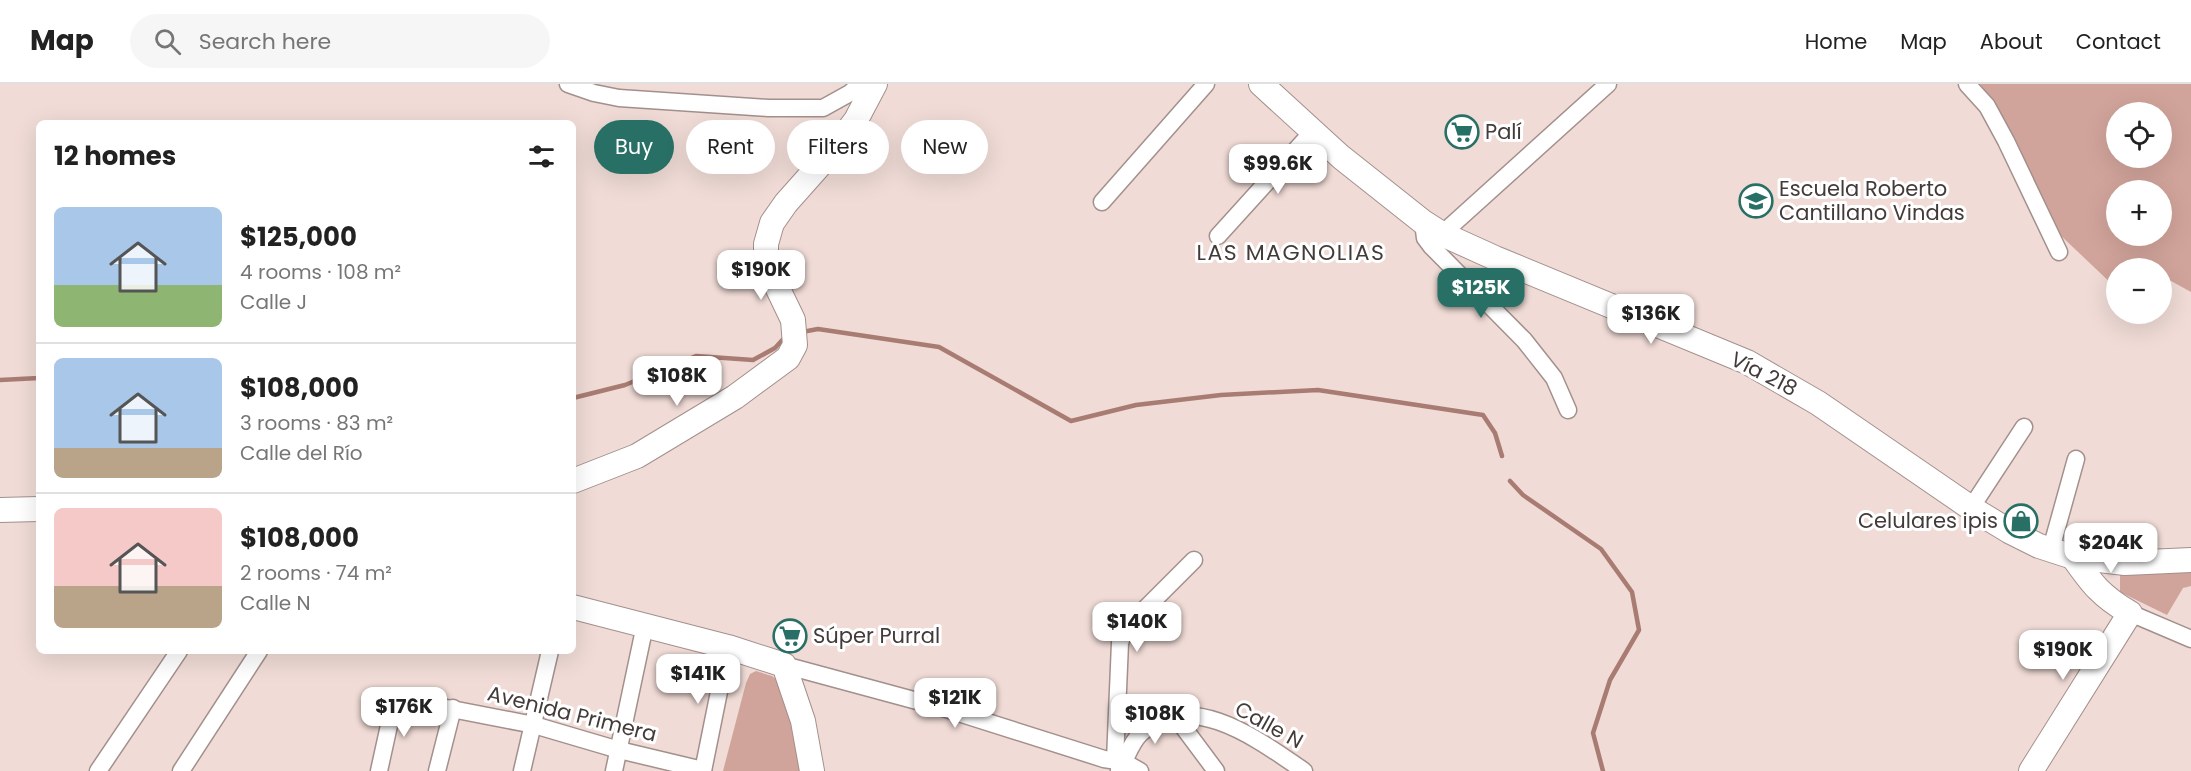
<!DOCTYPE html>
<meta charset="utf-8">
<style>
body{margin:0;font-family:Poppins,sans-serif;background:#f6f6f6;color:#222;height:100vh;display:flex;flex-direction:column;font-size:22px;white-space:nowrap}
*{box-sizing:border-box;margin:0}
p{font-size:20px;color:#767676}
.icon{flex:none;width:33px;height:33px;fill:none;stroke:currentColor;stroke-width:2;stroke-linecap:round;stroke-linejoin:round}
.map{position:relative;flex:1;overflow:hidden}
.drawer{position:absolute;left:36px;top:36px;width:540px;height:534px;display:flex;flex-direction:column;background:#fff;border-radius:9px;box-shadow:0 6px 24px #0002}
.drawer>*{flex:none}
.top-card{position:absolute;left:594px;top:36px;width:570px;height:54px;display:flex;gap:12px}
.controls{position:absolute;left:2106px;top:18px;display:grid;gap:12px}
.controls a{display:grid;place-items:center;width:66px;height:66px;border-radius:50%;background:#fff;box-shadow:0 6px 24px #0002;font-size:30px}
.price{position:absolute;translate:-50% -51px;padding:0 14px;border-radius:12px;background:#fff;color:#222;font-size:20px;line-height:39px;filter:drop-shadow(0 2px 3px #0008)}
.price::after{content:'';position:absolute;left:50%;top:36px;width:18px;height:14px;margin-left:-9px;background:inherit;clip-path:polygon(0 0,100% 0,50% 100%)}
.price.current{background:#286f65;color:#fff}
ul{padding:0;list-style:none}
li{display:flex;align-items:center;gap:18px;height:150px;padding:0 18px}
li+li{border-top:2px solid #e0e0e0}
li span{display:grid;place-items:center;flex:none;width:168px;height:120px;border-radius:9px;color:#555}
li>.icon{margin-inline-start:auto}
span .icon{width:72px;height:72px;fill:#fffc;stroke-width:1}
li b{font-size:26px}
h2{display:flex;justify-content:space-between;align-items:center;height:72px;padding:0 18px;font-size:26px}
.tag{padding:0 21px;border-radius:27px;background:#fff;box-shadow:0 6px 24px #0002;font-size:21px;line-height:54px}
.tag.current{background:#286f65;color:#fff}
header{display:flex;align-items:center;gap:36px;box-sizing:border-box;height:84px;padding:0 30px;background:#fff;border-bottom:2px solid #e0e0e0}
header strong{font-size:28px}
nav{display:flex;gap:33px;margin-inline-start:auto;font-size:21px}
.search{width:420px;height:54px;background:#f6f6f6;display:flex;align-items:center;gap:15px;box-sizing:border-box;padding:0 21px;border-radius:33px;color:#767676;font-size:22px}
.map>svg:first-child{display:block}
.green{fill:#d1a49b;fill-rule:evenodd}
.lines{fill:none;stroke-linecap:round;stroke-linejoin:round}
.stream{stroke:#a87c72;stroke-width:4.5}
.street-casing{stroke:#a3908c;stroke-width:19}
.secondary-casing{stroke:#a3908c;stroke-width:26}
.street{stroke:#fff;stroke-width:16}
.secondary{stroke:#fff;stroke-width:24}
.labels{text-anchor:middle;stroke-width:6;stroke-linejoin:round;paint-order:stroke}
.poi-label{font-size:21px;fill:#433b39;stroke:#fff;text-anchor:start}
.street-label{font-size:21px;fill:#433b39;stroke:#fff}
.neighbourhood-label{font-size:22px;letter-spacing:1.5px;fill:#433b39;stroke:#fff}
</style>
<header>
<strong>Map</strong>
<div class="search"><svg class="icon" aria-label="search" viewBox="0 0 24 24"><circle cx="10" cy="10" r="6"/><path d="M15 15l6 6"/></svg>Search here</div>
<nav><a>Home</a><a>Map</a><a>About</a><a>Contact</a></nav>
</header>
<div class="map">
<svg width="2191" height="687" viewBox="0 0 2191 687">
<rect width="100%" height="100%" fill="#f0dbd6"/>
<g class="green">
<path d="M1980 0H2191V208L2162 192V184H2149L2140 179 2137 184H2116V204L2057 148 1998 26ZM2116 28H2162V74H2116ZM2116 106H2162V152H2116Z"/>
<polygon points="2191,481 2191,502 2183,504 2167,531 2120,508 2120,486"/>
<polygon points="756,587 772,592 777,596 792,636 800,687 723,687 746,599 750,590"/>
</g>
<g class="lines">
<g class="stream">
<polyline points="802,248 818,245 939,263 1071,337 1136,321 1221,311 1318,306 1483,331 1495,349 1502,372"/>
<polyline points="0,296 39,294"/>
<polyline points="573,314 625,301 696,272 753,276 775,264 786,252"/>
<polyline points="1510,397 1523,411 1601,465 1632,508 1639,546 1610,596 1593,649 1603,687"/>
</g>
<g class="street-casing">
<g id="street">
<polyline points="568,0 594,9 619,14 768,24 823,24 850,9 860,0"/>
<polyline points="1967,0 1987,22 2006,57 2059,168"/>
<polyline points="1102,118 1206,0"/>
<polyline points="1423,138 1425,154 1431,162 1524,256 1554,294 1568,326"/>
<polyline points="1442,150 1608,0"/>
<polyline points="1218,152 1313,47"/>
<polyline points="1971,424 2024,343"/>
<polyline points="2051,465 2076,375"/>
<polyline points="2130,529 2191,555"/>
<polyline points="784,581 943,624 1104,675 1124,678 1140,687"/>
<polyline points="1175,632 1216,687"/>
<polyline points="1115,676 1120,559 1125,545 1194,476"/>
<path d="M1119 686C1127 674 1130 660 1140 650 1190 603 1260 657 1304 687"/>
<polyline points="98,687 179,567"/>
<polyline points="181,687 259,567"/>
<polyline points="379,687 395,614 534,641 619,666 703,686"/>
<polyline points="437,687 453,624"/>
<polyline points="522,687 550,567"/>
<polyline points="614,687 645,541"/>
<polyline points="703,687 728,563"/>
</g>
</g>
<g class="secondary-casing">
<g id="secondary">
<polyline points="1261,0 1341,73 1423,138 1442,150 1495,174 1747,278 1818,319 1971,424 2009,447 2039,462 2073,473 2125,479 2191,476"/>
<polyline points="573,397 637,372 735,313 788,274 795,261 793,236 766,180 766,160 772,139 786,119 834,65 856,36 875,0"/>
<polyline points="0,426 39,425"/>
<polyline points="573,523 728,563 784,581 803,637 812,687"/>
<path d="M2031 687 2130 529C2101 512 2092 500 2073 473"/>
</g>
</g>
<use href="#street" class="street"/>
<use href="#secondary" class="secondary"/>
</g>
<defs>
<g id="supermarket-ring" transform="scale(1.725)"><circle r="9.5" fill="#fff" stroke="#286f65" stroke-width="1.5"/><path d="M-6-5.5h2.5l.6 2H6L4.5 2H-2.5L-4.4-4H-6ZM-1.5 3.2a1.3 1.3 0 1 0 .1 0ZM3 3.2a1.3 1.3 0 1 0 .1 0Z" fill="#286f65"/></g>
<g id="school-ring" transform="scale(1.725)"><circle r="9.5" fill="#fff" stroke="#286f65" stroke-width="1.5"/><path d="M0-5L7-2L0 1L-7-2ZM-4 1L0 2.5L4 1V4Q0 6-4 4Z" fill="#286f65"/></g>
<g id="shop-ring" transform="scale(1.725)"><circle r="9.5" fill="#fff" stroke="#286f65" stroke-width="1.5"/><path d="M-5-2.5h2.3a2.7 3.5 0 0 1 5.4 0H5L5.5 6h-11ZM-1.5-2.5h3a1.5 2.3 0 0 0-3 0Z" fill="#286f65"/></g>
</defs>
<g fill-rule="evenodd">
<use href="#supermarket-ring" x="1462" y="48"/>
<use href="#school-ring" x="1756" y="117"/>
<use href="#shop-ring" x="2021" y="437"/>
<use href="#supermarket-ring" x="790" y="552"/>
</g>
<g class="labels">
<g class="poi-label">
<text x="1485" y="55">Palí</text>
<text x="1779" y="112">Escuela Roberto<tspan x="1779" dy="24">Cantillano Vindas</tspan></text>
<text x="1998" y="444" text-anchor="end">Celulares ipis</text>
<text x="813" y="559">Súper Purral</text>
</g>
<g class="street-label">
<text transform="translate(1764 290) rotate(27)" y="7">Vía 218</text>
<text transform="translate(572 630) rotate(14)" y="7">Avenida Primera</text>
<text transform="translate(1269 641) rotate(29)" y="7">Calle N</text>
</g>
<g class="neighbourhood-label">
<text x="1291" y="176">LAS MAGNOLIAS</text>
</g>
</g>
</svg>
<div class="controls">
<a><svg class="icon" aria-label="locate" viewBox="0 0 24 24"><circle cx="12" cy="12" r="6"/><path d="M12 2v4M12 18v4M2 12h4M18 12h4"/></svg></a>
<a>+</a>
<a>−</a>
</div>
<b class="price" style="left:1278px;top:111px">$99.6K</b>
<b class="price" style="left:761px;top:217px">$190K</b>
<b class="price current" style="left:1481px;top:235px">$125K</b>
<b class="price" style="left:1651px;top:261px">$136K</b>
<b class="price" style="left:677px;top:323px">$108K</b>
<b class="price" style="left:2111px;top:490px">$204K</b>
<b class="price" style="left:1137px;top:569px">$140K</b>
<b class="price" style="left:2063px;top:597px">$190K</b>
<b class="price" style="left:698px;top:621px">$141K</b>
<b class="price" style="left:955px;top:645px">$121K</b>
<b class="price" style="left:404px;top:654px">$176K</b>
<b class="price" style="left:1155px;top:661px">$108K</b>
<div class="top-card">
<a class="tag current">Buy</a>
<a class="tag">Rent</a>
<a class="tag">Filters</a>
<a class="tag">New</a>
</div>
<section class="drawer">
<h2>12 homes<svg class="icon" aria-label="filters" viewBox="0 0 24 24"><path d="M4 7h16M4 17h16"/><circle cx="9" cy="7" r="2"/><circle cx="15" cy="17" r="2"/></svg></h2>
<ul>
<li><span style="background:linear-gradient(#a9c7e8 65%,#8fb573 0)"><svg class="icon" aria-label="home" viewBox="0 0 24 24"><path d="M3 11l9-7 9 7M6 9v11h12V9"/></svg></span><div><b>$125,000</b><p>4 rooms · 108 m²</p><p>Calle J</p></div></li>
<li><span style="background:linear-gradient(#a9c7e8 75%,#b9a48a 0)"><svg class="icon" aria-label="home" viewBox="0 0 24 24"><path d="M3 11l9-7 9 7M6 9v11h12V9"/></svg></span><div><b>$108,000</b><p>3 rooms · 83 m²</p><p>Calle del Río</p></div></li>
<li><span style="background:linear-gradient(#f6c9c9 65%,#b9a48a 0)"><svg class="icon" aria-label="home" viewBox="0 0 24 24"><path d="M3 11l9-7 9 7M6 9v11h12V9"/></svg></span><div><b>$108,000</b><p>2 rooms · 74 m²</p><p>Calle N</p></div></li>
</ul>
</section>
</div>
